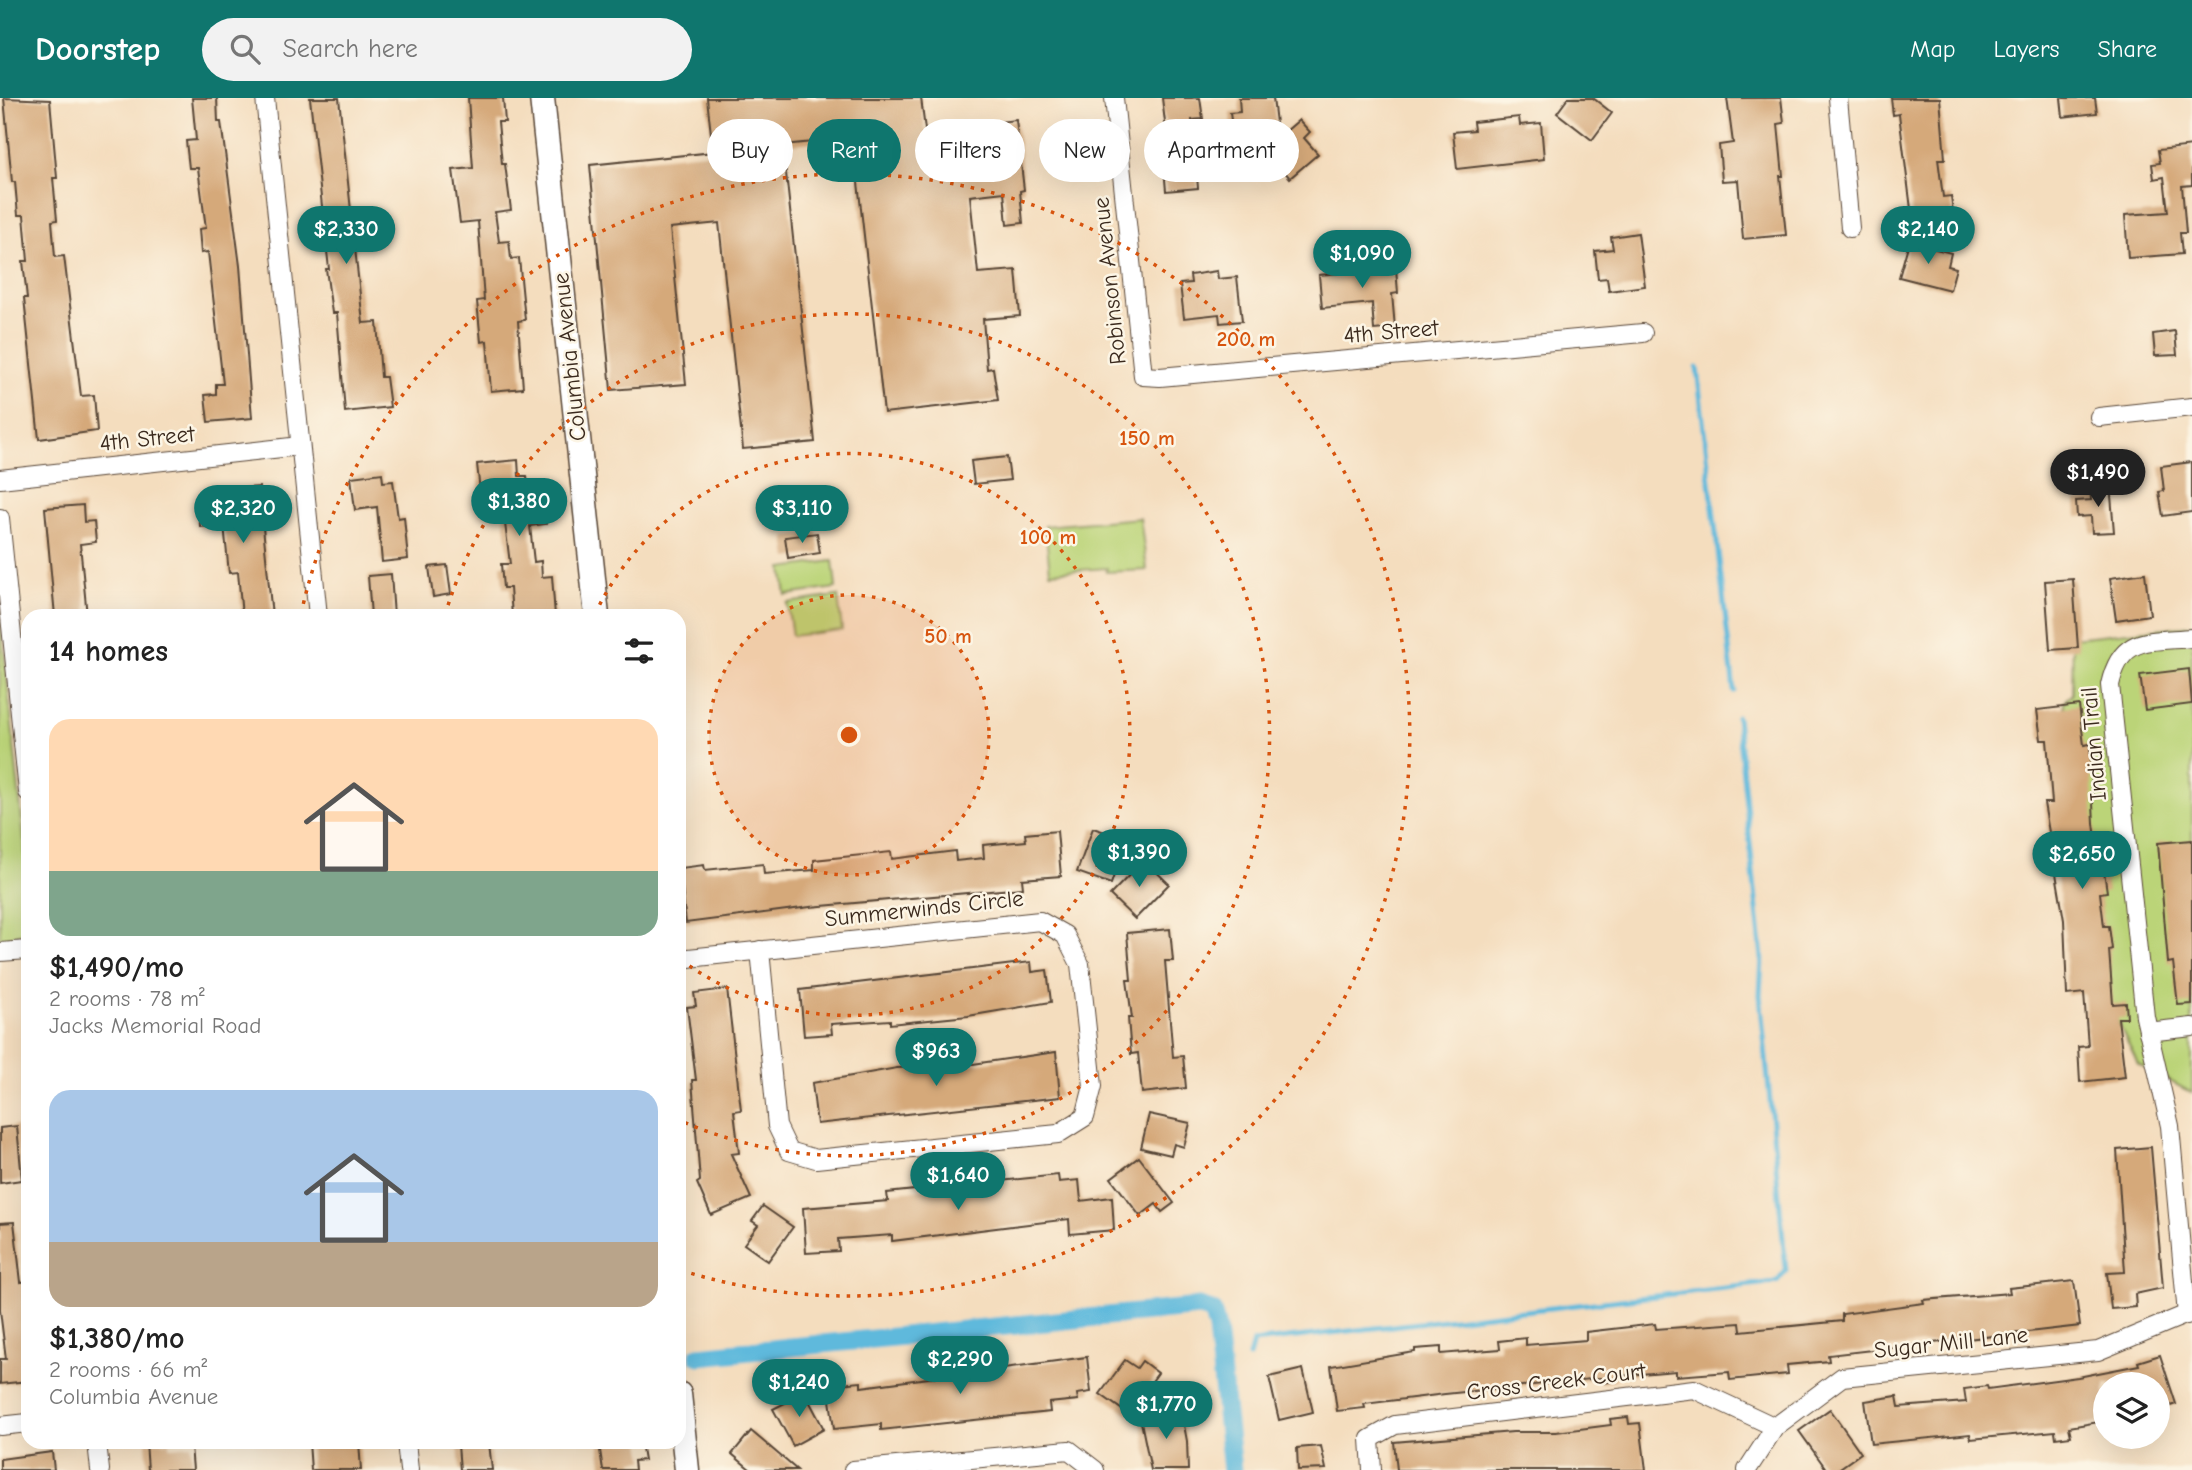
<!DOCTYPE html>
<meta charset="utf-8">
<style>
body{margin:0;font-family:"Comic Neue",sans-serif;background:#f2f2f2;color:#222;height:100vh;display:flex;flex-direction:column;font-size:26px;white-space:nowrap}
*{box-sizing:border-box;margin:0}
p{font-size:23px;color:#767676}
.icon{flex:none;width:38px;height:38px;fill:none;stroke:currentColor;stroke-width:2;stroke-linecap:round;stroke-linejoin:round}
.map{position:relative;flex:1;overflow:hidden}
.side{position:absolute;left:21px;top:511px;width:665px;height:840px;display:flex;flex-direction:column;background:#fff;border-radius:21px;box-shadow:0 7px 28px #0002}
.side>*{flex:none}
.banner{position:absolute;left:707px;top:21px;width:665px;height:63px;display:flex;gap:14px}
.buttons{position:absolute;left:2093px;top:1274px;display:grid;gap:14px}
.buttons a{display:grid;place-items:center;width:77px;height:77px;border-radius:50%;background:#fff;box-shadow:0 7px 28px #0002;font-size:35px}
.price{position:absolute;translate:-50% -60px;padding:0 16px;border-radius:24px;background:#0f766e;color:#fff;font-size:23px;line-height:46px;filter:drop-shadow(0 2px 4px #0008)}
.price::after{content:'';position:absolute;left:50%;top:42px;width:21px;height:16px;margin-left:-10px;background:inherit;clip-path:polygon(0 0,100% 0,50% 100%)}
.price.current{background:#222;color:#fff}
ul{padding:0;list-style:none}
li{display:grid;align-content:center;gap:14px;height:371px;padding:0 28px}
li span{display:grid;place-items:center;height:217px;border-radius:21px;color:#555}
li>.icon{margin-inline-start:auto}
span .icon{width:126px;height:126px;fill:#fffc;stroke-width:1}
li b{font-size:30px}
h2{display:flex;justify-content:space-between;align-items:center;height:84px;padding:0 28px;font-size:30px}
.tag{padding:0 24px;border-radius:32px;background:#fff;box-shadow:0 7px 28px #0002;font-size:24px;line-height:63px}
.tag.current{background:#0f766e;color:#fff}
header{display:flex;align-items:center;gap:42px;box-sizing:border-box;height:98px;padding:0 35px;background:#0f766e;color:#fff}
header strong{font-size:33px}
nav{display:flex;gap:38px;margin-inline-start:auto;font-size:24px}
.search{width:490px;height:63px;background:#f2f2f2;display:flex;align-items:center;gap:18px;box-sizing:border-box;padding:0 24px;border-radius:38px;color:#767676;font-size:26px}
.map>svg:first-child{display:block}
.green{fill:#bbd478;stroke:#7b7f4b;stroke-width:2}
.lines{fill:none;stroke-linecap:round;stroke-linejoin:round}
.stream{stroke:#5eb9dc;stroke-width:5}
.canal{stroke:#5eb9dc;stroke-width:19}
.building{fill:#d5a97a}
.street-casing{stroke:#574536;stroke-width:20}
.secondary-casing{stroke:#574536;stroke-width:27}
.street{stroke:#fff;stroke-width:18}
.secondary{stroke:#fff;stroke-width:24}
.ring{fill:none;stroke:#d7540e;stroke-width:3.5;stroke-dasharray:3.5 7}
.labels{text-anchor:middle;stroke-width:5;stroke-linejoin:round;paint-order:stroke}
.street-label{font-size:23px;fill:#3b2a1e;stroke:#fcf5e5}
.centre{fill:#d7540e;stroke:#fcf5e5;stroke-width:3.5}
.ring-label{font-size:21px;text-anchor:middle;font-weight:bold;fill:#d7540e;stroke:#fcf5e5;stroke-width:5;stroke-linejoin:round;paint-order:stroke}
</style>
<header>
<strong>Doorstep</strong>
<div class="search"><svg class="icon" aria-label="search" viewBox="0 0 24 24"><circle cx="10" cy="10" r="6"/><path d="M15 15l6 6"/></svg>Search here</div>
<nav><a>Map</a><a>Layers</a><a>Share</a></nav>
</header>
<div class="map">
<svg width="2192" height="1372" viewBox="0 0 2192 1372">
<rect width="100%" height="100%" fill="#fcf5e5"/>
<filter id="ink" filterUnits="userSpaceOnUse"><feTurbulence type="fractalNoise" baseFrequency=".0143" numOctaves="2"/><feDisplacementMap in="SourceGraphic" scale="14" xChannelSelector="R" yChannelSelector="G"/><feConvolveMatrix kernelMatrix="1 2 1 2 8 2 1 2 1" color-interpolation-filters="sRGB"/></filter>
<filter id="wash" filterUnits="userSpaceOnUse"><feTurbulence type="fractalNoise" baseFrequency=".00686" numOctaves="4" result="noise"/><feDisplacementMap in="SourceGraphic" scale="28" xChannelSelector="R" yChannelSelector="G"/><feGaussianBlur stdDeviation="1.57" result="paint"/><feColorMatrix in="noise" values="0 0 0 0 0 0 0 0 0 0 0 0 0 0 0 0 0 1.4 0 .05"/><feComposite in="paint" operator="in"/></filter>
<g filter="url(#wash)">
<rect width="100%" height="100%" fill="#f4ddbe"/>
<g class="green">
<polygon points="1140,420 1147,472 1106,474 1107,470 1050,474 1045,428"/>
<polygon points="833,463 836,490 786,497 782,470"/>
<polygon points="838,498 842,532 792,538 787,505"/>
<polygon points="0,514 28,780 28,833 0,843"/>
<polygon points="2192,527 2192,995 2138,966 2104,895 2066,755 2064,603 2072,596 2073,540"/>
</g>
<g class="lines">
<g class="stream">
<polyline points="1697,270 1734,593"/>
<polyline points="1249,1259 1253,1244 1777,1184 1786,1173 1760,897 1762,860 1737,619"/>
</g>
<polyline class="canal" points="699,1258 1199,1209 1212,1213 1217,1231 1232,1372"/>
</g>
<g id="blocks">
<g class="building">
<polygon points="4,0 50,2 57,80 53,80 57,122 52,123 55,159 64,158 81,298 94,297 97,333 39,341 24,200 27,200 23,163 28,163 24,117 18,117 15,84 12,84"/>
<polygon points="192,0 217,0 218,24 221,24 240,168 252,320 208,324 205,297 216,296 216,286 223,286 208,154 201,155 199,131 206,130 198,70 189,70 186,43 196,42"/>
<polygon points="310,0 339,0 363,225 377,224 381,279 386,279 390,309 345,314 337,215 332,215 326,171 329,171"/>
<polygon points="468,0 503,0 505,24 498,24 502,66 505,66 511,112 495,114 499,144 509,143 511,161 519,160 525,222 518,223 523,290 491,293 487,243 481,244 477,203 484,202 478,123 460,125 453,72 473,70"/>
<polygon points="707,0 921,0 925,32 1016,22 1024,92 1020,93 1023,125 1007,127 1004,94 970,98 978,175 1016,172 1020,218 983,221 987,271 993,270 998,302 884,315 853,40 783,47 815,344 743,351 719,125 670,130 686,286 611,292 590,67 713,54"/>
<polygon points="1162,0 1200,0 1203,21 1192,22 1198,90 1166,93 1163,58 1169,57"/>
<polygon points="1239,0 1273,0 1276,25 1232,30 1230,15 1240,14"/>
<polygon points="1568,0 1593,0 1612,15 1592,42 1557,15"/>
<polygon points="1727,0 1781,0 1784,25 1778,26 1783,78 1780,78 1786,137 1743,141 1738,82 1722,83 1719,47 1733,45"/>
<polygon points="1891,0 1940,0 1945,61 1938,61 1943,99 1951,98 1954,122 1913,127 1899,16 1893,17"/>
<polygon points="2061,0 2095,0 2097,15 2063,19"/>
<polygon points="1519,19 1520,27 1541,25 1544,61 1457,71 1453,34 1474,32 1473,24"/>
<polygon points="1299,22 1310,34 1304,40 1318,56 1290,80 1265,51"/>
<polygon points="2192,48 2192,87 2182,88 2186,135 2180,135 2182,156 2128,160 2125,117 2168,114 2164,79 2154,81 2152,66 2160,65 2158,52"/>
<polygon points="1638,135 1645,188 1609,193 1607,180 1598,181 1595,153 1613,151 1611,139"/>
<polygon points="1909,144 1951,155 1948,168 1956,170 1950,192 1899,179"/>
<polygon points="1367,156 1368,172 1396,170 1398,195 1392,196 1395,230 1374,232 1372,205 1322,210 1319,177 1350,174 1348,158"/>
<polygon points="1217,173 1218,181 1237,179 1242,223 1220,225 1219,216 1184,220 1180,186 1191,185 1190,177"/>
<polygon points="2175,233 2177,257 2155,258 2153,236"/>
<polygon points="1007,359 1010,382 974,386 971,363"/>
<polygon points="518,362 519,378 527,378 530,407 544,405 546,426 530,428 534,464 541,463 542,479 552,478 555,518 512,518 510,490 503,490 501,466 510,466 502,401 481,403 477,366"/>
<polygon points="2192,364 2192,414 2163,418 2159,394 2164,393 2161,368"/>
<polygon points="382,375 383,384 393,383 398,420 404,419 408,461 382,464 377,409 355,412 351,379"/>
<polygon points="2110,385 2114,434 2092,435 2091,418 2077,419 2076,403 2091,402 2090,387"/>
<polygon points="259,389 272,518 242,518 238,474 229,475 224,427 200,429 199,405 218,404 218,392"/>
<polygon points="83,407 84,424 94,423 96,444 80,446 87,518 55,518 45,410"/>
<polygon points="817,435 820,455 788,460 785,439"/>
<polygon points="447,467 451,496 433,499 429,469"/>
<polygon points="2145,475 2150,517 2116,522 2110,480"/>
<polygon points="391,476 394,518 371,518 368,478"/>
<polygon points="2073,481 2078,550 2050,552 2045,483"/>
<polygon points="2189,571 2192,606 2145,612 2140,577"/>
<polygon points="2079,607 2084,647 2090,646 2094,725 2100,774 2104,773 2107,794 2100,795 2104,828 2109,828 2112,851 2109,852 2113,906 2126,905 2127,920 2118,920 2125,979 2080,984 2078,949 2088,948 2084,895 2067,897 2064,822 2044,705 2052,705 2047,642 2041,642 2037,612"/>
<polygon points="1093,730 1126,741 1111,786 1077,774"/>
<polygon points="1057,733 1061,778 1022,781 1023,790 810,809 686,825 680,770 704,767 705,772 763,766 764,776 814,772 814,762 891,754 892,761 955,753 956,763 984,760 983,747 1026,743 1025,736"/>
<polygon points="2192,742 2192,906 2178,907 2173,864 2168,865 2158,745"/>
<polygon points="1144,762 1169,786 1135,821 1110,797"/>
<polygon points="1170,831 1173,863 1165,863 1173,959 1183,958 1186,990 1142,995 1138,955 1131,956 1128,920 1132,920 1127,882 1131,882 1127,835"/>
<polygon points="1031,864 1032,874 1047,872 1051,904 968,918 890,926 890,922 831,926 832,936 804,938 800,892"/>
<polygon points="727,891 741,1012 734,1013 739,1055 731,1056 751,1100 711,1117 697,1085 700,1083 692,982 696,982 687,909 696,908 694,895"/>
<polygon points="1056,954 1060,999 817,1026 812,985 897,970 973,966"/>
<polygon points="1149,1016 1190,1025 1184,1049 1174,1046 1171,1057 1141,1050"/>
<polygon points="17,1028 22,1082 0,1085 0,1030"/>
<polygon points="2151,1049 2163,1190 2135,1196 2136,1209 2111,1211 2107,1175 2125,1174 2117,1052"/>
<polygon points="1139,1059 1174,1105 1162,1114 1156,1106 1140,1118 1111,1080"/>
<polygon points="1058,1077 1059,1084 1079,1082 1081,1103 1112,1099 1114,1132 1070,1136 1069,1121 892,1143 892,1137 838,1141 839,1153 806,1155 803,1110 888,1103 887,1095"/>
<polygon points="763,1108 793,1129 768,1163 744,1146 758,1127 752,1123"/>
<polygon points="14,1124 21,1184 28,1183 28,1283 0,1286 0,1261 6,1261 0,1212 0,1125"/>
<polygon points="2074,1183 2080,1228 1828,1257 1829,1263 1787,1267 1788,1276 1730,1282 1729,1274 1676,1278 1676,1273 1616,1278 1616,1283 1600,1285 1600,1280 1445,1296 1364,1306 1365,1310 1337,1313 1331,1268 1415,1254 1415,1251 1441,1249 1441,1256 1500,1251 1499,1243 1526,1240 1526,1247 1586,1242 1586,1234 1655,1226 1656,1231 1740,1225 1741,1233 1842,1223 1842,1216 1924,1205 1923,1202 2010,1195 2009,1190"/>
<polygon points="2160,1257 2176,1306 2158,1312 2158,1286 2105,1286 2105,1323 2069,1329 2071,1338 2056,1340 2055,1333 1971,1341 1970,1336 1871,1346 1865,1303 1897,1298 1899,1309 1966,1304 1964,1291 1987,1288 1988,1291 2078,1279 2139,1267 2138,1264"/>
<polygon points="1087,1259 1091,1294 1077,1296 1078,1302 1049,1305 1050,1314 881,1332 881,1326 834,1331 828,1287 861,1284 861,1289"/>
<polygon points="1125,1262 1137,1270 1142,1263 1158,1275 1128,1316 1100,1296"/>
<polygon points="1303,1271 1313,1314 1279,1322 1269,1279"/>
<polygon points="805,1295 824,1331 793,1348 773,1311"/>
<polygon points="1181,1311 1187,1343 1188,1372 1151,1372 1140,1319"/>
<polygon points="1830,1311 1861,1355 1837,1372 1827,1372 1799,1333"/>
<polygon points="1628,1319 1629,1326 1640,1325 1646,1372 1397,1372 1394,1344 1513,1334 1556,1334 1611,1327 1610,1321"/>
<polygon points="751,1333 770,1349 797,1372 751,1372 732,1356"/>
<polygon points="146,1344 170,1344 170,1349 191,1347 193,1372 148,1372"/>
<polygon points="309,1344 359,1344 361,1372 311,1372"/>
<polygon points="641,1344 644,1362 634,1363 635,1372 603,1372 599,1346"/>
<polygon points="489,1345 492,1372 460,1372 458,1347"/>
<polygon points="1321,1348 1326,1371 1298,1372 1297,1350"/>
<polygon points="52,1354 54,1372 0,1372 0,1361"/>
</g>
</g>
</g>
<g filter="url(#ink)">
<use href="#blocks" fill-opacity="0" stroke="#574536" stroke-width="2"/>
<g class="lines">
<g class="street-casing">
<g id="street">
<polyline points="265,0 318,518"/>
<polyline points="1114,0 1143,278 1160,279 1643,235"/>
<polyline points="1838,0 1850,130"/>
<polyline points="2099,319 2192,309"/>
<polyline points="0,381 300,348"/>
<polyline points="0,420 28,694"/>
<polyline points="0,854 28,852"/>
<polyline points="679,861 1040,823 1065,837 1080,866 1093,988 1085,1019 1058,1036 816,1061 789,1053 777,1028 760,852"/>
<polyline points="2148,934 2192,929"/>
<path d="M2187 1217 2170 1028 2145 919 2110 587C2121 537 2148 544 2192 540"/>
<polyline points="0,1328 28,1325"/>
<polyline points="97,1344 100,1372"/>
<polyline points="406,1344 409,1372"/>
<polyline points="853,1372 1069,1352 1095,1372"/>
<polyline points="1372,1372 1370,1341 1395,1327 1694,1291 1775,1329"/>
<polyline points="1747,1372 1775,1329 1842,1279 2098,1253 2192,1214"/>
</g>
</g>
<g class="secondary-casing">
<g id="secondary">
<polyline points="542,0 597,518"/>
<polyline points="679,1296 687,1372"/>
</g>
</g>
<use href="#street" class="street"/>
<use href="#secondary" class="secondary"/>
</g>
</g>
<circle cx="849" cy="637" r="140" fill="#d7540e" fill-opacity=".12"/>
<g class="ring">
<circle cx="849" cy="637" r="140"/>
<path d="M595 516A281 281 0 1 1 680 861"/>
<path d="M445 517A421 421 0 1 1 681 1023"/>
<path d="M301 516A561 561 0 1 1 680 1172"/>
</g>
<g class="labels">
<g class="street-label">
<text transform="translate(1109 183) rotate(-96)" y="8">Robinson Avenue</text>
<text transform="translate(1391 233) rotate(-5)" y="8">4th Street</text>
<text transform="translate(569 259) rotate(-96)" y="8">Columbia Avenue</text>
<text transform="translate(147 340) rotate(-6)" y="8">4th Street</text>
<text transform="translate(2093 646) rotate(-95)" y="8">Indian Trail</text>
<text transform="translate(924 810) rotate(-6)" y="8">Summerwinds Circle</text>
<text transform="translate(1951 1244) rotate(-6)" y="8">Sugar Mill Lane</text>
<text transform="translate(1556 1283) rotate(-7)" y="8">Cross Creek Court</text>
</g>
</g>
<circle cx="849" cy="637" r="10" class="centre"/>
<g class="ring-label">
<text x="1246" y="248">200 m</text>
<text x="1147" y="347">150 m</text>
<text x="1048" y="446">100 m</text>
<text x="948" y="545">50 m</text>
</g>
</svg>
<div class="buttons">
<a><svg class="icon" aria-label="layers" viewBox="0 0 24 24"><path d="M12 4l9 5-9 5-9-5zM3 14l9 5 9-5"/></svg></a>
</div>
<b class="price" style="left:346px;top:168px">$2,330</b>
<b class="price" style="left:1928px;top:168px">$2,140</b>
<b class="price" style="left:1362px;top:192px">$1,090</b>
<b class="price current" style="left:2098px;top:411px">$1,490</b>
<b class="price" style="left:519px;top:440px">$1,380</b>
<b class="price" style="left:243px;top:447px">$2,320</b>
<b class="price" style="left:802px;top:447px">$3,110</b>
<b class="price" style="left:1139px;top:791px">$1,390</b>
<b class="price" style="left:2082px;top:793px">$2,650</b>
<b class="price" style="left:936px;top:990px">$963</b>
<b class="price" style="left:958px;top:1114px">$1,640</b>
<b class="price" style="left:960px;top:1298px">$2,290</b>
<b class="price" style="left:799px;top:1321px">$1,240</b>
<b class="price" style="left:1166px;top:1343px">$1,770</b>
<div class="banner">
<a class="tag">Buy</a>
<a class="tag current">Rent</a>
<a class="tag">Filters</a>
<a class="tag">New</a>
<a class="tag">Apartment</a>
</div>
<section class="side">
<h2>14 homes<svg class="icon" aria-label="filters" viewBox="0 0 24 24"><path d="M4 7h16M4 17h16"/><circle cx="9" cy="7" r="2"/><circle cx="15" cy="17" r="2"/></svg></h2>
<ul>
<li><span style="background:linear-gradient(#ffd9b3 70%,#7fa58c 0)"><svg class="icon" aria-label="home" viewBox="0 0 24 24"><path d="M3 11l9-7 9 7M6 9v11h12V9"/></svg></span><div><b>$1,490/mo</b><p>2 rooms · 78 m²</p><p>Jacks Memorial Road</p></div></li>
<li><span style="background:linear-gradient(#a9c7e8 70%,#b9a48a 0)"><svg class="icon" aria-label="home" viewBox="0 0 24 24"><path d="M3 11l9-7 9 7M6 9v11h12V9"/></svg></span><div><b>$1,380/mo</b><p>2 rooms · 66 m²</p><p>Columbia Avenue</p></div></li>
</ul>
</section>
</div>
